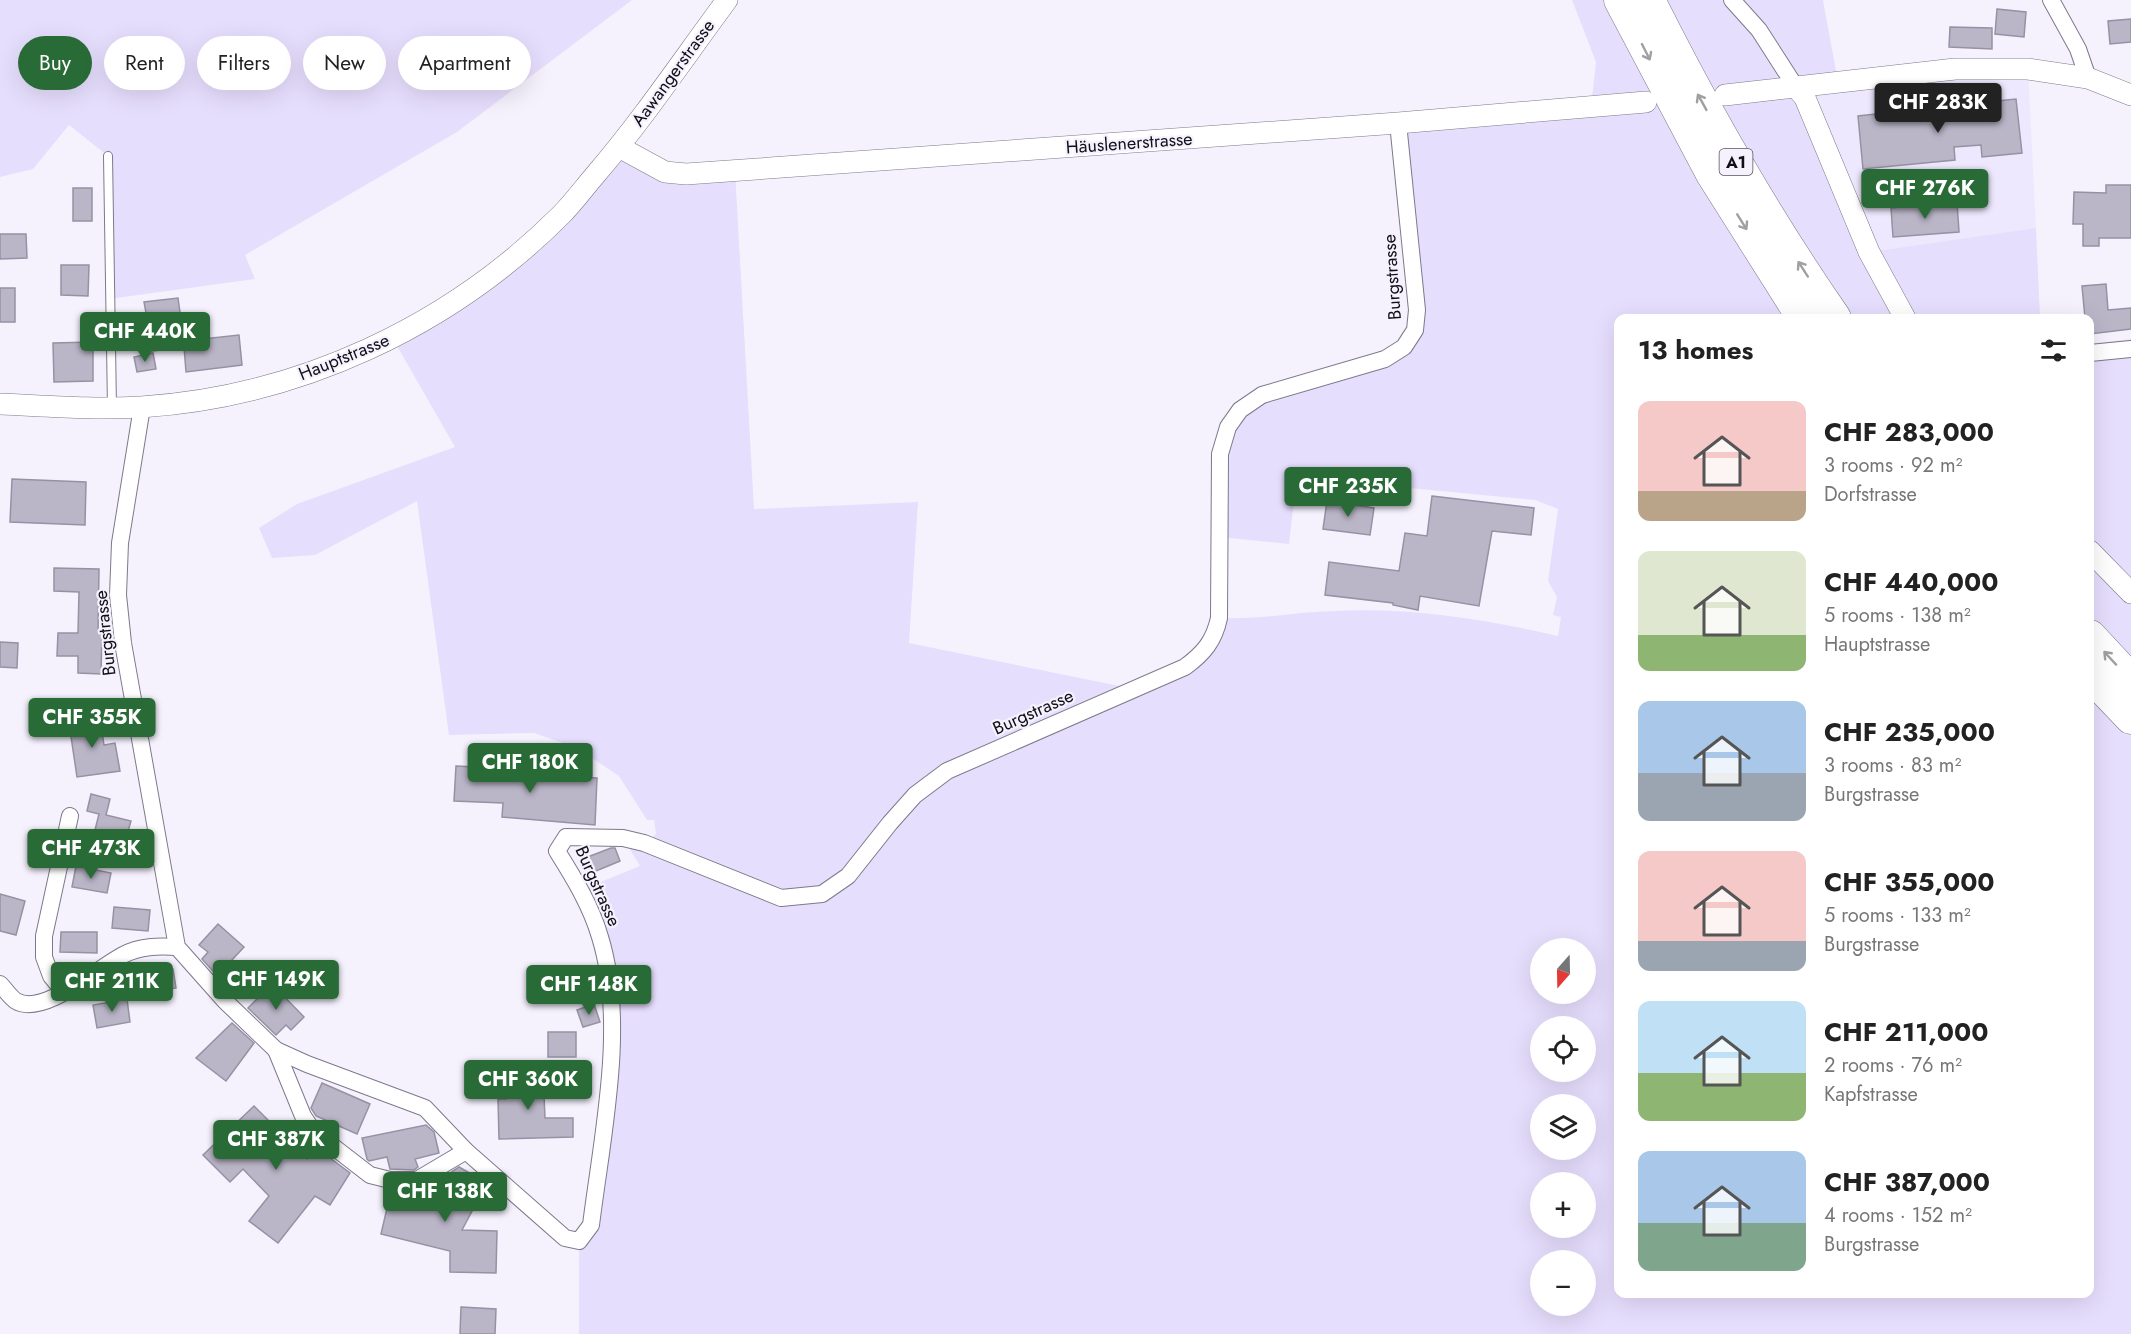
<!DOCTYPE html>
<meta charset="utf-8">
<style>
body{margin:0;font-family:Jost,sans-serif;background:#f6f6f6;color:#222;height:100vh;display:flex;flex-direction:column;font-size:22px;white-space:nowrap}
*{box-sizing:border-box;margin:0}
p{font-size:20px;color:#767676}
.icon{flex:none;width:33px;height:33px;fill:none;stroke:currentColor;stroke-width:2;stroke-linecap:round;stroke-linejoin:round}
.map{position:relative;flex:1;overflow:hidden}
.panel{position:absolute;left:1614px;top:314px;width:480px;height:984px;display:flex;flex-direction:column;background:#fff;border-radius:12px;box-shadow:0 6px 24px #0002}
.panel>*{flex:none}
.hud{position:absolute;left:18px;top:36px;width:570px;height:54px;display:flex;gap:12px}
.needle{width:39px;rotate:200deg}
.fabs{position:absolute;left:1530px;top:938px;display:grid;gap:12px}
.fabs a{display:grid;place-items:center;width:66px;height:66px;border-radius:50%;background:#fff;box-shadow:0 6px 24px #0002;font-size:30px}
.price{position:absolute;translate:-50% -51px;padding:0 14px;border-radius:6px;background:#296b36;color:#fff;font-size:20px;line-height:39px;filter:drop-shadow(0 2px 3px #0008)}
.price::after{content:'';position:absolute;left:50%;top:36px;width:18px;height:14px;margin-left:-9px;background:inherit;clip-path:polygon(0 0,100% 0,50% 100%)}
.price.selected{background:#222;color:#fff}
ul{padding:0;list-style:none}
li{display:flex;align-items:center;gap:18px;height:150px;padding:0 24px}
li span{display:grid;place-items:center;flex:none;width:168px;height:120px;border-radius:12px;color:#555}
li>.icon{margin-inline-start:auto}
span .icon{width:72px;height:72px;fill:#fffc;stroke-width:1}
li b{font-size:26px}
h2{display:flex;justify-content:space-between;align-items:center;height:72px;padding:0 24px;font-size:26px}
.pill{padding:0 21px;border-radius:27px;background:#fff;box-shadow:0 6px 24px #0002;font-size:21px;line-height:54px}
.pill.selected{background:#296b36;color:#fff}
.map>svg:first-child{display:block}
.built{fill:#ede8fd}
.green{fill:#e6defd;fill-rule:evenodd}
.building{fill:#bab6c8;stroke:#9691a3;stroke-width:1.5}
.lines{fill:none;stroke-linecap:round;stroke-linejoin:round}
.service-casing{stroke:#7e798a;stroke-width:10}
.minor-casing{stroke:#7e798a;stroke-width:18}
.tertiary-casing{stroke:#7e798a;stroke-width:22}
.motorway-casing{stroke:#7e798a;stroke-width:33}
.service{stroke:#fff;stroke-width:8}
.minor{stroke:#fff;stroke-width:16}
.tertiary{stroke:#fff;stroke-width:21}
.motorway{stroke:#fff;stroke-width:32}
.oneway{stroke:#a09fa2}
.labels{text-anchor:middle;stroke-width:4.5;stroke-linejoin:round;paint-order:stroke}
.shield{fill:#f5f2fe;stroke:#55535c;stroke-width:1.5}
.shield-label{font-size:16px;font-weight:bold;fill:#110f16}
.street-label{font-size:18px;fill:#110f16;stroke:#f5f2fe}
</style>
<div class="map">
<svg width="2131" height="1334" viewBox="0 0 2131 1334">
<rect width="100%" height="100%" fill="#f5f2fe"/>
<polygon class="built" points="2028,69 2036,228 1869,252 1805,98 1838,82"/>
<g class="green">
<polygon points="0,0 632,0 457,132 245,255 255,279 109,299 108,156 69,125 33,169 0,177"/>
<path d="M1572 0H1823L1838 82 1796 86 1869 252 2036 228 2040 318H1618V1293H2090V344L2131 339V1334H579V1241L591 1225 610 983 581 890 640 866 623 838 644 843 656 834 654 820H647L619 776 577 748 534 733 449 735 417 501 315 555 272 558 259 528 297 504 455 447 393 339 451 305 619 147 635 158 735 171 754 509 918 502 909 643 1134 689 1185 667 1219 618C1258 620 1295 612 1334 611 1409 607 1485 619 1558 636L1561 617 1553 615 1557 597 1548 581 1558 509 1535 500 1316 479 1301 486 1294 501 1289 544 1219 537 1220 454 1240 410 1385 359 1415 330 1398 123 1591 107 1596 62ZM1540 948H1586V993H1540ZM1540 1026H1586V1071H1540ZM1540 1104H1586V1149H1540ZM1540 1182H1586V1227H1540ZM1540 1260H1586V1305H1540Z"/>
</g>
<g class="building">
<polygon points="1997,9 2026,12 2024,37 1995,34"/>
<polygon points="2131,19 2131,42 2110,44 2108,21"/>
<polygon points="1950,27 1992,28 1992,49 1949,47"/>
<polygon points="2016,99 2022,153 1982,157 1981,145 1954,147 1955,160 1863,169 1858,116 1949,106 1951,118 1978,115 1977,103"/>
<polygon points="2106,185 2131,185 2131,238 2099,238 2099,246 2083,246 2083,224 2073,224 2074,192 2106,193"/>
<rect x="73" y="188" width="19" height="33"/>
<polygon points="1957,202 1959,232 1893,237 1891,208"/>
<polygon points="0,234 26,234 27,258 0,259"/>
<polygon points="61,265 89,265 88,296 61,295"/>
<polygon points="2106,284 2108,310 2131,308 2131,329 2090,334 2090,318 2085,318 2082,286"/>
<rect x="0" y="288" width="15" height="34"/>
<polygon points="178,298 184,341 239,335 242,365 186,372 184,347 153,351 144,302"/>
<polygon points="93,342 93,381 54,382 53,343"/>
<polygon points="153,353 156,369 137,372 134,357"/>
<polygon points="12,479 86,482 85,525 10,522"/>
<polygon points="1432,496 1534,508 1531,535 1492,531 1479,606 1420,596 1418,610 1393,605 1393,603 1325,595 1329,562 1399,571 1405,533 1427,536"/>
<polygon points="1327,501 1374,508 1370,535 1323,529"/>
<polygon points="54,568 99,569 98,633 102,634 101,674 78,673 78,656 57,656 58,633 78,633 79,592 54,591"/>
<polygon points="0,642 18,643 17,668 0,667"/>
<polygon points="100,718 104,745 115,743 120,771 77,777 69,723"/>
<polygon points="456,766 556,771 556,776 597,778 595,825 502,817 503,803 454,801"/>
<polygon points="91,794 110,799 106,815 131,821 126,838 95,830 99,814 87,811"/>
<polygon points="611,848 615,848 620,861 591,873 585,858"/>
<polygon points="76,866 111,873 107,893 72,887"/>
<polygon points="0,894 25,901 16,935 0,931"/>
<polygon points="114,907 150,910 148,931 112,928"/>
<polygon points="218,924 244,947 232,960 246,972 230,990 202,959 208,952 199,945"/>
<polygon points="61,932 97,932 97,953 60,952"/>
<polygon points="173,969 176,988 147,993 144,974"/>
<polygon points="272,984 304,1017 291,1030 286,1025 276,1035 248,1008"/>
<polygon points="127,999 130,1022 97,1028 93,1005"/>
<polygon points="594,1004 600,1022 583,1027 577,1010"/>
<polygon points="232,1023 254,1043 226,1081 196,1058"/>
<rect x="548" y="1032" width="28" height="25"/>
<polygon points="537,1070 537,1096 544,1096 545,1118 573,1118 573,1137 499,1139 498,1099 506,1099 505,1071"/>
<polygon points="322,1083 370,1104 357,1134 316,1116 311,1108"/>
<polygon points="254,1106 307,1159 314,1146 350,1173 330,1205 315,1196 278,1243 249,1221 269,1196 243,1169 230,1182 203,1155"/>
<polygon points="426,1125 434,1132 439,1153 415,1159 418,1167 414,1170 390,1169 387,1157 369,1161 367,1159 362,1138"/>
<polygon points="459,1167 487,1183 462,1230 497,1231 496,1273 450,1272 450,1251 381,1234 391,1191 404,1191 424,1195 428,1210 447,1175"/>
<polygon points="461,1307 496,1309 495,1334 460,1334"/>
</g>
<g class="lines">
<g class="service-casing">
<polyline id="service" points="108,156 112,408"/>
</g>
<g class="minor-casing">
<g id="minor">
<polyline points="1732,0 1759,30 1795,86"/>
<polyline points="2051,0 2078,49 2088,78"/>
<polyline points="2090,353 2131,349"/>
<path d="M142 407 120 543 118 595 123 643 177 947 225 1001 276 1050 307 1064 425 1108 466 1151 565 1238 579 1241 591 1225C602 1136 627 1024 600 937 591 906 574 878 557 851L566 837 623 838 644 843 781 898 822 894 848 876 890 823 915 795 947 771 1185 667C1204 653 1214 641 1219 618L1220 454 1228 427 1240 410 1262 395 1385 359 1404 347 1415 330 1417 310 1398 123"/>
<path d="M0 984C5 989 10 997 16 1001 43 1017 98 968 123 955 140 946 158 946 177 947"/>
<polyline points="64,992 51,976 44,957 44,936 70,816"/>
<polyline points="276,1050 303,1116 313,1131 370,1175 390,1180 417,1180 466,1151"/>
</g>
</g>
<g class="tertiary-casing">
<g id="tertiary">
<polyline points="1795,86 1805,98 1869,252 1905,318"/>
<polyline points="1725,95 1955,69 2028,69 2088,78 2131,95"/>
<polyline points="619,147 665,172 686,174 1398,123 1646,102"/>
<path d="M0 404C47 406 94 410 141 407 298 397 449 327 561 215 573 203 584 188 596 174 643 119 684 58 727 0"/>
<polyline points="2090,551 2131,593"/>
</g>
</g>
<g class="motorway-casing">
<g id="motorway">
<polyline points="1620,0 1712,174 1803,318"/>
<path d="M1649 0C1704 110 1765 217 1835 318"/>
<polyline points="2090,636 2131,680"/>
<polyline points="2090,675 2131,718"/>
</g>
</g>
<use href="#service" class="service"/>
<use href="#minor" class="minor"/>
<use href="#tertiary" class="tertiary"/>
<use href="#motorway" class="motorway"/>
</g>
<defs><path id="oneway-shaft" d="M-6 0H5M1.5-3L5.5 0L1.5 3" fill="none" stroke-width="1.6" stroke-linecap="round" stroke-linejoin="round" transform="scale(1.5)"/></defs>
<g class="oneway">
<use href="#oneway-shaft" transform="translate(1646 52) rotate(63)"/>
<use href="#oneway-shaft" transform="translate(1702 102) rotate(-119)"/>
<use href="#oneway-shaft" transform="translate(1742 222) rotate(58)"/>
<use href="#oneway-shaft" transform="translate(1803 269) rotate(-123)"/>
<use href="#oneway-shaft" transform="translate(2110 658) rotate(-133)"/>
</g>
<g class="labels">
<rect class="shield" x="1719.5" y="149" width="33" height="26" rx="4.5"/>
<g class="shield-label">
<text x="1736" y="168">A1</text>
</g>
<g class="street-label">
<text transform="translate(673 73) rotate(-54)" y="6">Aawangerstrasse</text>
<text transform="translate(1129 143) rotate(-4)" y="6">Häuslenerstrasse</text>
<text transform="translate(1392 277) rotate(-94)" y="6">Burgstrasse</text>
<text transform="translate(344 357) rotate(-22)" y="6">Hauptstrasse</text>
<text transform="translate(105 633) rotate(-96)" y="6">Burgstrasse</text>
<text transform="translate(1033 712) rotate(-24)" y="6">Burgstrasse</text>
<text transform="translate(598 886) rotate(66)" y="6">Burgstrasse</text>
</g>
</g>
</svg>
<div class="fabs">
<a><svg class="needle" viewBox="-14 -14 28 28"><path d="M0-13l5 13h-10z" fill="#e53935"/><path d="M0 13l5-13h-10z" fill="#767676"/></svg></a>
<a><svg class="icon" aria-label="locate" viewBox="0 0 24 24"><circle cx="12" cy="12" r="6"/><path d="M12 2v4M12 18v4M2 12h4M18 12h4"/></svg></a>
<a><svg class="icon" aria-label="layers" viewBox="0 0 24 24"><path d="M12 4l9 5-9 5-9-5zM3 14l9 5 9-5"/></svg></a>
<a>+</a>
<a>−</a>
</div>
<b class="price selected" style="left:1938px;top:134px">CHF 283K</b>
<b class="price" style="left:1925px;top:220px">CHF 276K</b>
<b class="price" style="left:145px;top:363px">CHF 440K</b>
<b class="price" style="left:1348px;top:518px">CHF 235K</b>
<b class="price" style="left:92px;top:749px">CHF 355K</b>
<b class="price" style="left:530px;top:794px">CHF 180K</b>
<b class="price" style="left:91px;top:880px">CHF 473K</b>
<b class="price" style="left:276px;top:1011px">CHF 149K</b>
<b class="price" style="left:112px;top:1013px">CHF 211K</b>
<b class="price" style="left:589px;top:1016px">CHF 148K</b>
<b class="price" style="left:528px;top:1111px">CHF 360K</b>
<b class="price" style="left:276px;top:1171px">CHF 387K</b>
<b class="price" style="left:445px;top:1223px">CHF 138K</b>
<div class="hud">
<a class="pill selected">Buy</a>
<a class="pill">Rent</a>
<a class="pill">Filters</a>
<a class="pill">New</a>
<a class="pill">Apartment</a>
</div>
<section class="panel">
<h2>13 homes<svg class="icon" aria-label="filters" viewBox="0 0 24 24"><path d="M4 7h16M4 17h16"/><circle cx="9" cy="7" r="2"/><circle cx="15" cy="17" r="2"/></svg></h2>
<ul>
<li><span style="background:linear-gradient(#f6c9c9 75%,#b9a48a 0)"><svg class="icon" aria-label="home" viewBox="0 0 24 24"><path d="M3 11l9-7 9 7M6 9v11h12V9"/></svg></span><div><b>CHF 283,000</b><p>3 rooms · 92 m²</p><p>Dorfstrasse</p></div></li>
<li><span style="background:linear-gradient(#dfe7d0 70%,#8fb573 0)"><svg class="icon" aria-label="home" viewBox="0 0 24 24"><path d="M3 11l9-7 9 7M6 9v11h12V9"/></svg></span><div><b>CHF 440,000</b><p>5 rooms · 138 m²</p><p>Hauptstrasse</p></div></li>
<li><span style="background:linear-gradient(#a9c7e8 60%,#9aa5b1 0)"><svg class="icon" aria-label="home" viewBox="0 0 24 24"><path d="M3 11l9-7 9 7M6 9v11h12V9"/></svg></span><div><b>CHF 235,000</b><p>3 rooms · 83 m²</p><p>Burgstrasse</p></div></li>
<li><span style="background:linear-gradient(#f6c9c9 75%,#9aa5b1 0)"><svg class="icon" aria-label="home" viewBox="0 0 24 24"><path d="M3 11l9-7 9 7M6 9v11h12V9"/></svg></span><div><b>CHF 355,000</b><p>5 rooms · 133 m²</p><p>Burgstrasse</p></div></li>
<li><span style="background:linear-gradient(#bfe0f5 60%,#8fb573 0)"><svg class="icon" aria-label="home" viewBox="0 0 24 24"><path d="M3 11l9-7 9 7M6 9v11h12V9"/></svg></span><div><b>CHF 211,000</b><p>2 rooms · 76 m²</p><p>Kapfstrasse</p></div></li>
<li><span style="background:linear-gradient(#a9c7e8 60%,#7fa58c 0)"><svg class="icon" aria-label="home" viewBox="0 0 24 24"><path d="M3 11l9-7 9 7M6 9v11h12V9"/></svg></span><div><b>CHF 387,000</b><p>4 rooms · 152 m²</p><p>Burgstrasse</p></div></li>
</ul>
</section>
</div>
